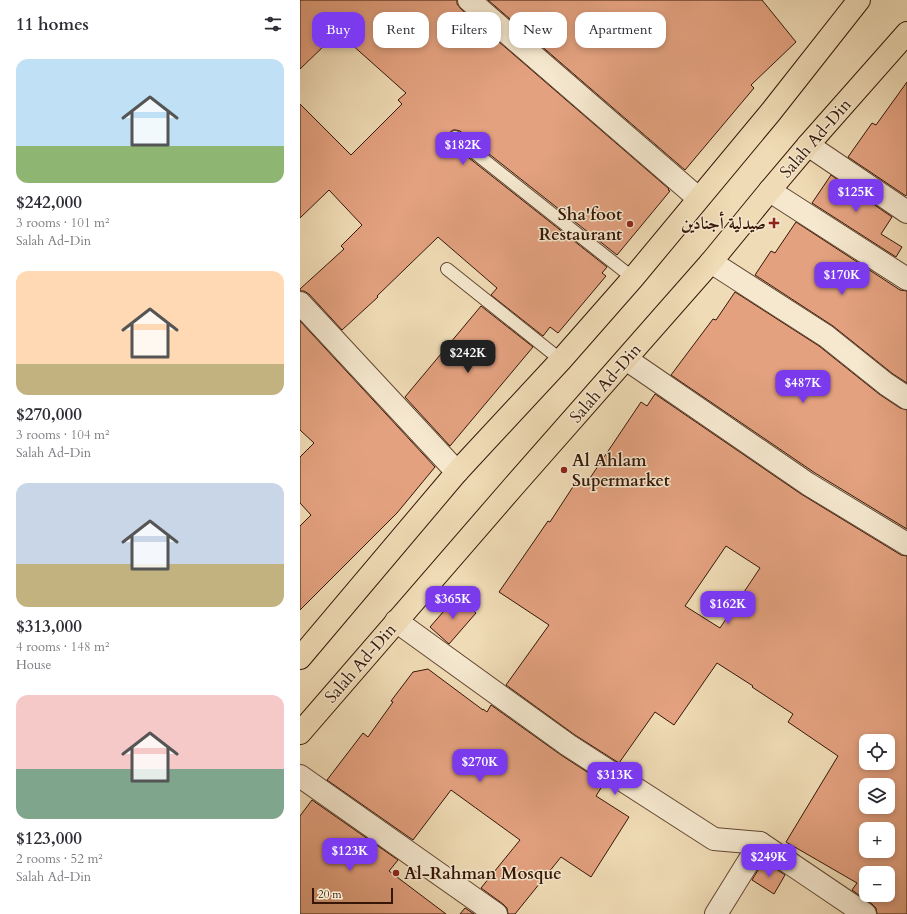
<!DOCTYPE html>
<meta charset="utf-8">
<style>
body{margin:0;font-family:Cardo,Amiri,serif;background:#f7f7f7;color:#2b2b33;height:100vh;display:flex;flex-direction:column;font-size:15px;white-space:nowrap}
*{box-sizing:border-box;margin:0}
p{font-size:13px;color:#7c7c81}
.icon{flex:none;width:22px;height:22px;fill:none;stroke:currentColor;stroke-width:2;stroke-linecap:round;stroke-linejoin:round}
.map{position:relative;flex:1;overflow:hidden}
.sheet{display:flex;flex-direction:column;background:#fff;width:300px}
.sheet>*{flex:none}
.guide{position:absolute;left:12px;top:12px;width:380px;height:36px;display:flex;gap:8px}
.controls{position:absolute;left:559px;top:734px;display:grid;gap:8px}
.controls a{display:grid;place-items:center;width:36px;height:36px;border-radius:8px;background:#fff;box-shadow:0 2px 6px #0003;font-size:20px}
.scale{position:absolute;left:12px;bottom:10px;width:81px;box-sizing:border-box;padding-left:4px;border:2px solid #351607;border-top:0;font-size:11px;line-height:14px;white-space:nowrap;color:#351607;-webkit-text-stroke:3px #f5e8cf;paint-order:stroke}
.price{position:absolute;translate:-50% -34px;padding:0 9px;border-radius:8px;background:#7c3aed;color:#fff;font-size:13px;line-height:26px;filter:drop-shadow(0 1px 2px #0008)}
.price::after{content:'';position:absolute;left:50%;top:24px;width:12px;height:9px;margin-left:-6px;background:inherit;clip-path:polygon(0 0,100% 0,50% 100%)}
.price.current{background:#222;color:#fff}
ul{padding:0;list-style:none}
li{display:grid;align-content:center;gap:8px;height:212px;padding:0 16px}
li span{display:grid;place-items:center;height:124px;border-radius:12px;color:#555}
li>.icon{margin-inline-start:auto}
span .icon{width:72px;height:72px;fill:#fffc;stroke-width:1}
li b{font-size:17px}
h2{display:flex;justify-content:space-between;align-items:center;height:48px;padding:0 16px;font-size:17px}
.pill{padding:0 14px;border-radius:12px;background:#fff;box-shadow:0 2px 6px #0003;font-size:14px;line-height:36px}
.pill.current{background:#7c3aed;color:#fff}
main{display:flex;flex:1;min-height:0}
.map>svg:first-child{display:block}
.building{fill:#e3a17f;stroke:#351607;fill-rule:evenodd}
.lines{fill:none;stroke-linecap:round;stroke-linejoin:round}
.lane-casing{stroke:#644732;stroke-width:14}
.street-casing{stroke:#644732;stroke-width:24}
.highway-casing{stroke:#351607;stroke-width:24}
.lane{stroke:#f5e8cf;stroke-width:12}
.street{stroke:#f5e8cf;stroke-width:22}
.highway{stroke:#efdbb5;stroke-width:22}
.poi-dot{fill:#8f2418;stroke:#f5e8cf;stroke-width:1.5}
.labels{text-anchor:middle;stroke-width:3;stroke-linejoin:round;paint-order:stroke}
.street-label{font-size:17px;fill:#351607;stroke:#f5e8cf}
.poi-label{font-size:17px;font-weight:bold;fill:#351607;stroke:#f5e8cf;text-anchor:end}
</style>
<main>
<section class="sheet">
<h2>11 homes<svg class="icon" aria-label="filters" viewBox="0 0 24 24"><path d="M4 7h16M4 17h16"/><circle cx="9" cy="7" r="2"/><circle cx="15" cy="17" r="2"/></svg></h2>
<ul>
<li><span style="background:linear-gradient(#bfe0f5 70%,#8fb573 0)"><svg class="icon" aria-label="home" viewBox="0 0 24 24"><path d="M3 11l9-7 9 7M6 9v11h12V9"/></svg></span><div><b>$242,000</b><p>3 rooms · 101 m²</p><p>Salah Ad-Din</p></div></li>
<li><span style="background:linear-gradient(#ffd9b3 75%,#c2b280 0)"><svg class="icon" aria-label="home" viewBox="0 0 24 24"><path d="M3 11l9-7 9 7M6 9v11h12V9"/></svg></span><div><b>$270,000</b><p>3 rooms · 104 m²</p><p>Salah Ad-Din</p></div></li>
<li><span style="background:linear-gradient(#c9d6e8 65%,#c2b280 0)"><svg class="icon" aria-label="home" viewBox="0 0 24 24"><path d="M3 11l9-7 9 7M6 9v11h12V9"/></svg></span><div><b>$313,000</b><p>4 rooms · 148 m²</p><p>House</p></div></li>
<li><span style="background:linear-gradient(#f6c9c9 60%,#7fa58c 0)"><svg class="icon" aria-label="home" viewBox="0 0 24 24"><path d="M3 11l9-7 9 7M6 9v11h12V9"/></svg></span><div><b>$123,000</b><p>2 rooms · 52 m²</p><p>Salah Ad-Din</p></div></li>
</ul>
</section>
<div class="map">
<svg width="607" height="914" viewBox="0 0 607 914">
<rect width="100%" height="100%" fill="#efdbb5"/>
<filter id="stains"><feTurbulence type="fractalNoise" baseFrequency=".005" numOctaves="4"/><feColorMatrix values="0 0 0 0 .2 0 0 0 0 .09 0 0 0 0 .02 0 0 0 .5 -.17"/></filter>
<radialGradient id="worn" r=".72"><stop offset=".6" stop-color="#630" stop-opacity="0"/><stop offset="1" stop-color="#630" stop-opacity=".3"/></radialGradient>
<g class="building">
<polygon points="0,0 157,0 157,4 161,9 369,189 368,190 370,191 317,255 160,131 156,130 153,130 149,133 148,136 148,139 150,143 307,267 302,273 306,276 258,333 250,327 243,336 191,295 197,288 138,237 77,296 78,297 42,330 9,294 4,291 0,291 0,289 44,249 41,246 62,225 29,190 0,218 0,104 51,155 102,104 98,100 106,93 41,35 29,47 26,44 0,69"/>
<polygon points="188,0 462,0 496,42 451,85 454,88 385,170"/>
<polygon points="607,82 607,194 606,196 548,157 572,123 576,125"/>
<polygon points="531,175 592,217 581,234 602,247 596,257 512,203"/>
<polygon points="496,222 600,290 607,291 607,383 593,374 533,326 455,275 471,251 475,253"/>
<polygon points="435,292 519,346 579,394 600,408 607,410 607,529 515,473 371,375 413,319 416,320"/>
<polygon points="181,306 233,347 150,446 105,397"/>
<polygon points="0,321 135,467 97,513 0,610 0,526 11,515 0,503 0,457 14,443 0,430"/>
<path d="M355 394 501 494 601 555 607 556V914H577L576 908 572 904 552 890 557 883 486 842 538 756 488 722 493 714 452 687 453 686 417 663 374 725 355 712 319 763 275 735 206 685 249 625 199 592 248 521 250 522 278 479 286 484 341 402 347 406ZM426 546 460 568 420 628 385 606ZM566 741H588V763H566ZM566 785H588V807H566ZM566 829H588V851H566ZM566 873H588V895H566Z"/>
<polygon points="157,596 176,613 149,644 130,627"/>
<polygon points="128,669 183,710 183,709 187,712 191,705 261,755 304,783 296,796 329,817 291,877 261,857 215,914 208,914 207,908 203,904 181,888 220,840 151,790 113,840 27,780 63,733 68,737 93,702 91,701 113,672"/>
<polygon points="12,800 98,860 89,871 146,914 0,914 0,816"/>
<polygon points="469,864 485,875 474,894 452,880 461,865"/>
<polygon points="165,908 174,914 160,914"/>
</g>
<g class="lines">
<g class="lane-casing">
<g id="lane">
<polyline points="155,137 333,278"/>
<polyline points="147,269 261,360"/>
</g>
</g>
<g class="street-casing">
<g id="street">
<polyline points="169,0 398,198"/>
<polyline points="508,145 607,212"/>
<polyline points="470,190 470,191 607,279"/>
<polyline points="411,262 526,336 586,384 607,398"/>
<polyline points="0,303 157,472"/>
<polyline points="326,359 508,484 607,544"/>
<polyline points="96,621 268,745 414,839 460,843 565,914"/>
<polyline points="0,776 196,914"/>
<polyline points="416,914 460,843"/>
</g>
</g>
<g class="highway-casing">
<g id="highway">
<polyline points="0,658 157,472 261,360 333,278 470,113 559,0"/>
<polyline points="0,733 213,487 411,262 470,190 508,145 607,33"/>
</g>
</g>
<use href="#lane" class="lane"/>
<use href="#street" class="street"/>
<use href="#highway" class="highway"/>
</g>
<g class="poi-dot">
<path d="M472 217h4v4h4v4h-4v4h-4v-4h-4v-4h4z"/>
<circle cx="330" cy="224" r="4"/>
<circle cx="264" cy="470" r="4"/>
<circle cx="96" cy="873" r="4"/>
</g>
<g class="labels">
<g class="street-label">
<text transform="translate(515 138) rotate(-49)" y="6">Salah Ad-Din</text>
<text transform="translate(305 383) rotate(-49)" y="6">Salah Ad-Din</text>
<text transform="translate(60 663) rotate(-49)" y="6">Salah Ad-Din</text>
</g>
<g class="poi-label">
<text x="322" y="220">Sha'foot<tspan x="322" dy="20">Restaurant</tspan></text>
<text x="466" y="229">صيدلية أجنادين</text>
<text x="272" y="466" text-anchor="start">Al Ahlam<tspan x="272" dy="20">Supermarket</tspan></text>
<text x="104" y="879" text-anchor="start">Al-Rahman Mosque</text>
</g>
</g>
<rect width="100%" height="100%" filter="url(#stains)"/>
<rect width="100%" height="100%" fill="url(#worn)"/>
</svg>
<div class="controls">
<a><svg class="icon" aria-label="locate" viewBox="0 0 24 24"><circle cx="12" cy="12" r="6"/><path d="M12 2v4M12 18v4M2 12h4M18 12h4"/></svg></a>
<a><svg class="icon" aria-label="layers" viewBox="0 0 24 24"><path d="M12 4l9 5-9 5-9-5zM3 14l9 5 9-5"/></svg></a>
<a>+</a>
<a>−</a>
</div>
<div class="scale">20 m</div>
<b class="price" style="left:163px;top:166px">$182K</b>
<b class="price" style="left:556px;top:213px">$125K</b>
<b class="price" style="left:542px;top:296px">$170K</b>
<b class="price current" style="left:168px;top:374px">$242K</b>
<b class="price" style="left:503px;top:404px">$487K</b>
<b class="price" style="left:153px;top:620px">$365K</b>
<b class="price" style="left:428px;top:625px">$162K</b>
<b class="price" style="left:180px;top:783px">$270K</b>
<b class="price" style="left:315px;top:796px">$313K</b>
<b class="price" style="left:50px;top:872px">$123K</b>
<b class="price" style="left:469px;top:878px">$249K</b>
<div class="guide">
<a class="pill current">Buy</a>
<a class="pill">Rent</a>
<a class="pill">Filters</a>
<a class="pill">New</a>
<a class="pill">Apartment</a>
</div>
</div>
</main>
